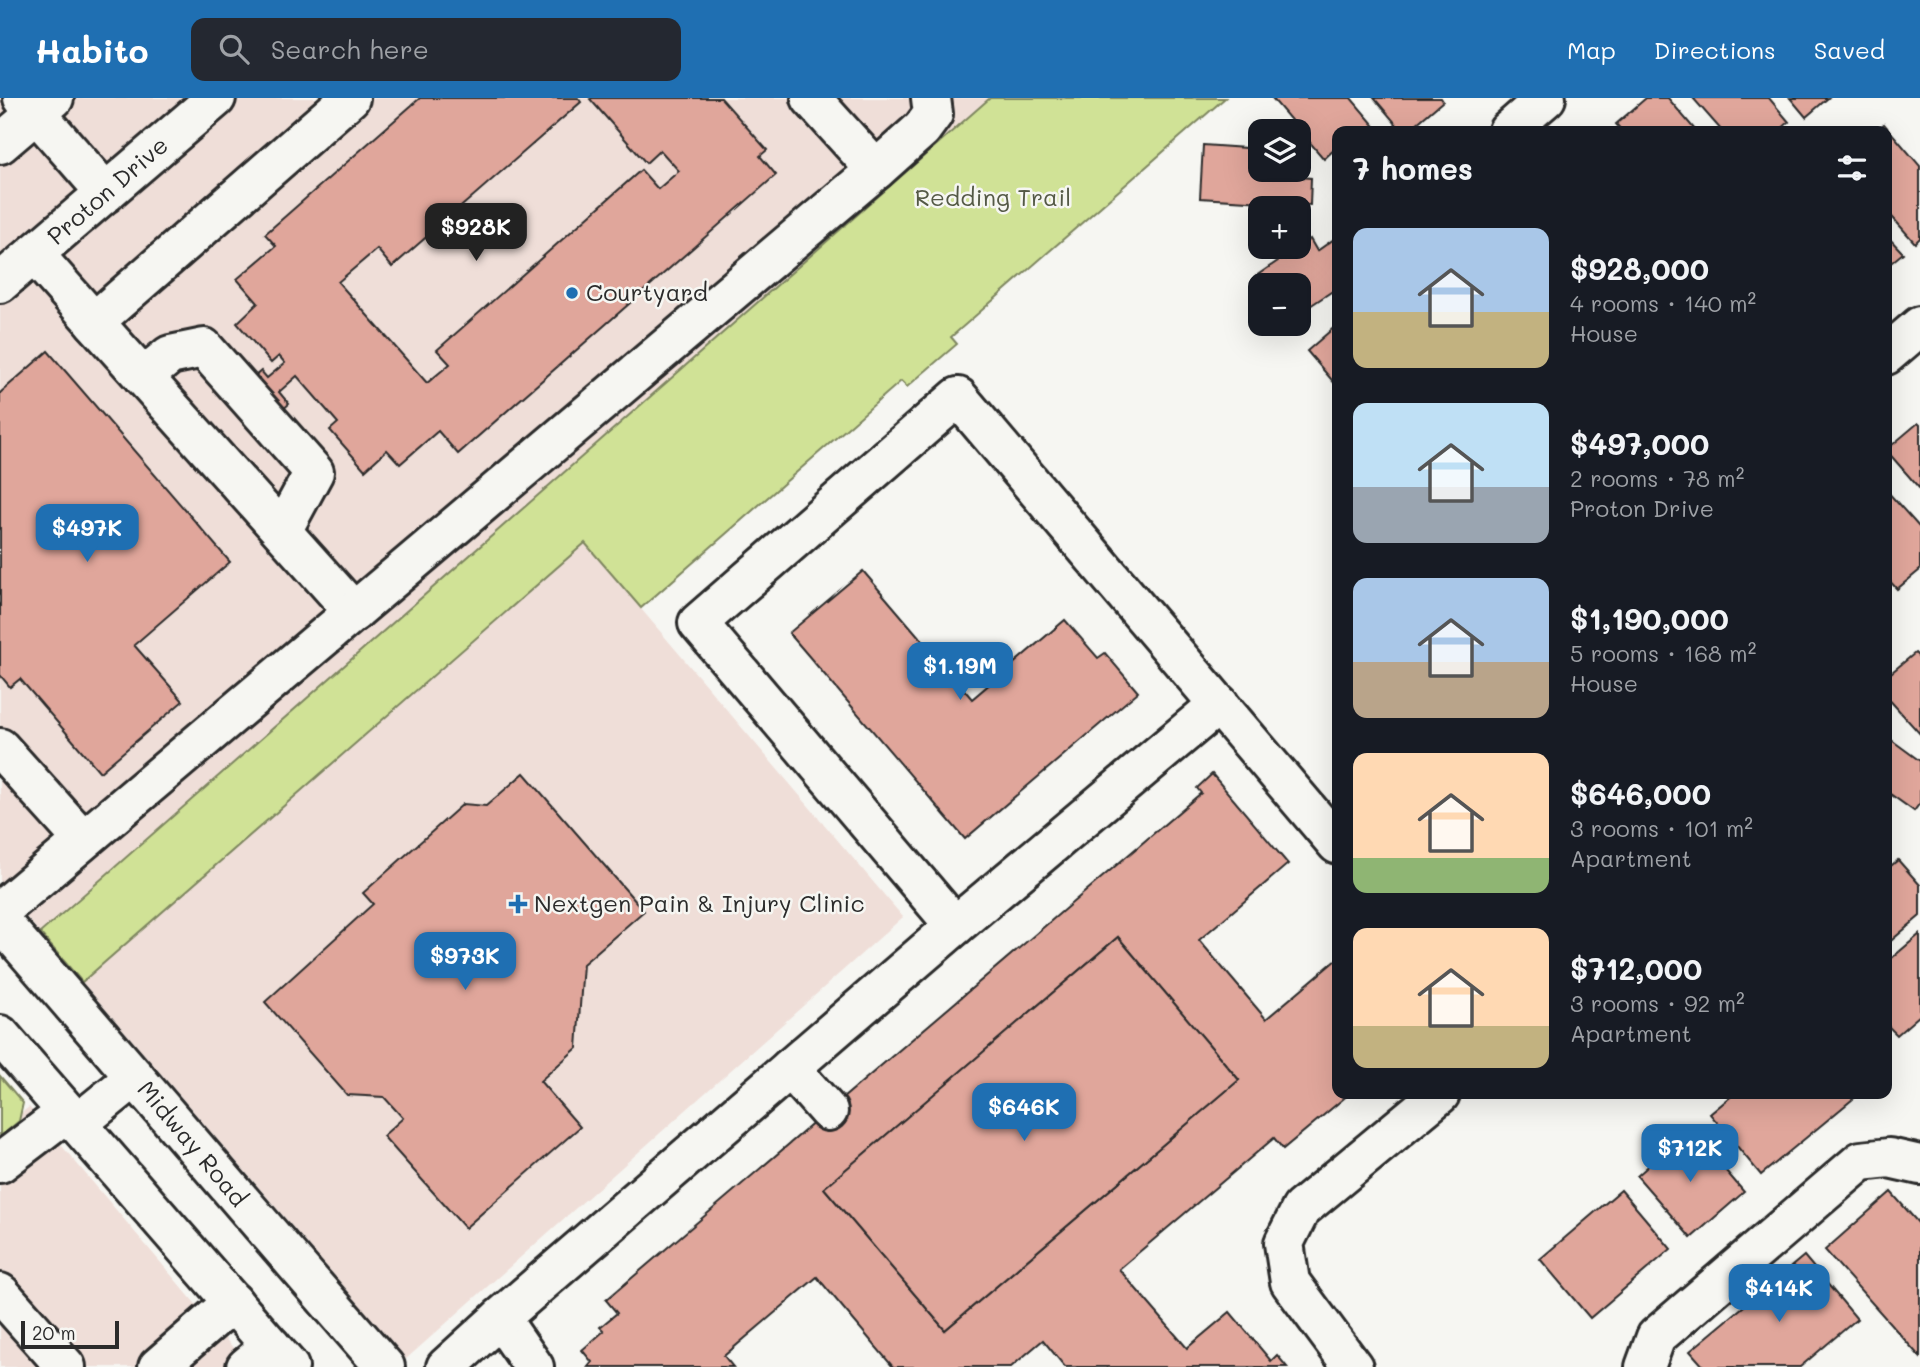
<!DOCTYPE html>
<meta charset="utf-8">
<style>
body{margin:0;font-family:Mali,sans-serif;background:#242831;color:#f1f3f6;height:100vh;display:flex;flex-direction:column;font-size:26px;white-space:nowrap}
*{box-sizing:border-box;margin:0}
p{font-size:23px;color:#9ea1a6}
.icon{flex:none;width:38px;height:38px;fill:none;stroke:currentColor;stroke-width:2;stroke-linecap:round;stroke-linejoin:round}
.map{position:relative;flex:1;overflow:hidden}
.side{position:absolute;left:1332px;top:28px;width:560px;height:973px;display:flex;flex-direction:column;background:#171b24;border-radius:14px;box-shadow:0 7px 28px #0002}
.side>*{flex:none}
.controls{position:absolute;left:1248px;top:21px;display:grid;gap:14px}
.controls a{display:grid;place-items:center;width:63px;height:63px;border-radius:14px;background:#171b24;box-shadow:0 7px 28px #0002;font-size:35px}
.scale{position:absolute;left:21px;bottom:18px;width:98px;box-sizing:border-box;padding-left:7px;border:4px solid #2b2b2b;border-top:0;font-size:19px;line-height:24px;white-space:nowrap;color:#2b2b2b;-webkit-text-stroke:5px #f6f6f2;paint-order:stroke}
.price{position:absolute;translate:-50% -60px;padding:0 16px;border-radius:14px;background:#1f6fb2;color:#fff;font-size:23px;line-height:46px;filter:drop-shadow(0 2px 4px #0008)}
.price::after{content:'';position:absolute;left:50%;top:42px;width:21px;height:16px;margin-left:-10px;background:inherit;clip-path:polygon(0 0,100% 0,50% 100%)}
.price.active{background:#222;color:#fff}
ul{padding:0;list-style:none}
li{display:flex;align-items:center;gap:21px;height:175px;padding:0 21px}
li span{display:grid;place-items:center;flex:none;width:196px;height:140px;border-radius:14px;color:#555}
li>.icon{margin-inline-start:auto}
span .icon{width:84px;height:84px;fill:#fffc;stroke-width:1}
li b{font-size:30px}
h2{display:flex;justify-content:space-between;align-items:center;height:84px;padding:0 21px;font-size:30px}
header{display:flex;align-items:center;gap:42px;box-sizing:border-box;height:98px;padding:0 35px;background:#1f6fb2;color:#fff}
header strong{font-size:33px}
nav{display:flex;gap:38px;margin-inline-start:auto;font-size:24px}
.search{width:490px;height:63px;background:#242831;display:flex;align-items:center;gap:18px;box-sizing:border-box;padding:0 24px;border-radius:14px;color:#9ea1a6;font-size:26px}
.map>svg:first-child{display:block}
.built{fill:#efded8}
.green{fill:#d0e296;stroke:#7e8660;stroke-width:2}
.building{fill:#e0a69b;stroke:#2b2b2b;stroke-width:2;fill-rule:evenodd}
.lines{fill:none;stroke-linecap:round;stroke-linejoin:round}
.minor-casing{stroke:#2b2b2b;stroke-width:44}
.major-casing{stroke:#2b2b2b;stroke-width:44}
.minor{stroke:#f6f6f2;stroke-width:38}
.major{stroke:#f6f6f2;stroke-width:38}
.poi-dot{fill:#1f6fb2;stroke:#f6f6f2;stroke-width:2.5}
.labels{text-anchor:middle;stroke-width:5;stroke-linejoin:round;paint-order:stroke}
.street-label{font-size:24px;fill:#2b2b2b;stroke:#f6f6f2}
.park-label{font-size:24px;fill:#545946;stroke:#f6f6f2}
.poi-label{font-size:24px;fill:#2b2b2b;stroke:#f6f6f2;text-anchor:start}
</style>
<header>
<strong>Habito</strong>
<div class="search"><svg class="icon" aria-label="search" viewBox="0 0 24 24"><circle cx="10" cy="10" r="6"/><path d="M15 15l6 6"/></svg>Search here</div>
<nav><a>Map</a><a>Directions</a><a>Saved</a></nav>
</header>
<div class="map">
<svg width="1920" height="1269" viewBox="0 0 1920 1269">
<rect width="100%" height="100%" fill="#f6f6f2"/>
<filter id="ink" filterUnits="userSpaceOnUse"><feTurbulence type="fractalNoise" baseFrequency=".0143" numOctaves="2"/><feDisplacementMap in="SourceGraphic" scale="14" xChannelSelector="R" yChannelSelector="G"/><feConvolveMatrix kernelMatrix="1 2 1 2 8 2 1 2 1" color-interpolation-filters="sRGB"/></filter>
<g filter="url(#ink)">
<g class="built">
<polygon points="0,0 990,0 40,835 0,789"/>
<polygon points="585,445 903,819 406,1261 82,884"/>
<polygon points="29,1009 222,1237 250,1269 0,1269 0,1032"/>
</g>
<g class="green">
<polygon points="990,0 1225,0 951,239 957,246 907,289 901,283 641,510 585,445 82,884 40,835"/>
<polygon points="0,978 23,1005 19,1023 0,1039"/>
</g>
<g class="building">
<polygon points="420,0 578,0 581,4 392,169 377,151 338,184 427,285 450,266 437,252 641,72 658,91 679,73 660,52 646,65 590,1 592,0 721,0 767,52 760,58 776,77 458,356 438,333 400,366 387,352 365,372 330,332 338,325 297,278 279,294 289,306 254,337 225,304 261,273 267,280 285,265 279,258 271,265 237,225 258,205 237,181 276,148 265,136"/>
<polygon points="1272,0 1351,0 1379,33 1337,33 1337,49 1324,61"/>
<polygon points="1374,0 1441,0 1443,3 1408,33 1402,33"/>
<polygon points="1646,0 1668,0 1696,33 1622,33 1616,26"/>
<polygon points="1693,0 1769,0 1789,24 1779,33 1722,33"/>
<polygon points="1790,0 1828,0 1806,19"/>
<polygon points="1884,26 1920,68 1920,140 1915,145 1886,112 1886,33 1876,33"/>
<polygon points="1203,47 1260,51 1260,72 1290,72 1290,78 1311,80 1310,107 1200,100"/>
<polygon points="1886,137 1903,155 1886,169"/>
<polygon points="1337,139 1337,190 1298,216 1298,187 1262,187 1256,178 1310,141 1317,153"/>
<polygon points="1337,227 1337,288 1307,253"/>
<polygon points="48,253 230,464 134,547 183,603 100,674 20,581 10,589 0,577 0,295"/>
<polygon points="1918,325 1920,327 1920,391 1886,352"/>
<polygon points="1886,392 1920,430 1920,472 1897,491 1886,479"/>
<polygon points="863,473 972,601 1065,522 1098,560 1105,555 1138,594 965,741 789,535"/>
<polygon points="1915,555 1920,560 1920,636 1886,598 1886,579"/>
<polygon points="1886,638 1920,663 1920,705 1914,713 1886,693"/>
<polygon points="524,675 644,813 583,866 577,950 540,983 580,1029 465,1130 383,1038 403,1020 384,999 347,997 265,904 373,806 363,795 463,706 486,708"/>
<path d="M1212 676 1288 766 1199 842 1266 921 1337 861V996H1349L1283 1051 1274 1040 1119 1171 1187 1250 1230 1214 1271 1263 1277 1257 1287 1269H1065L1043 1242 1011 1269H893L817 1179 724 1258 733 1269H588L592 1264 582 1252 604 1233 600 1229 617 1215 606 1202 1201 695 1197 690ZM1118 839 1239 982 945 1232 824 1090Z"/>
<polygon points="1898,762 1920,787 1920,818 1886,847 1886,772"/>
<polygon points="1920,836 1920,917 1897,937 1886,926 1886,865"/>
<polygon points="1118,839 1239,982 945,1232 824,1090"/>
<polygon points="1734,996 1859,996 1761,1077 1710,1016"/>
<polygon points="1690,1031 1744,1094 1691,1140 1637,1078"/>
<polygon points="1621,1092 1671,1151 1590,1220 1540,1161"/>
<polygon points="1891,1094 1920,1127 1920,1259 1825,1152"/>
<polygon points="1804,1158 1857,1221 1800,1269 1704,1269 1690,1253"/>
</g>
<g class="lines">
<g class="minor-casing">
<g id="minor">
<polyline points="23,0 106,95"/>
<polyline points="1508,33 1546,0"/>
<polyline points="0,46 54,0"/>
<polyline points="876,72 922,31 933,16 931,0"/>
<polyline points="34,156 94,224 350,0"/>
<polyline points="0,185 216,0"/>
<polyline points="94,224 354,514"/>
<polyline points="1886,257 1920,228"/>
<polyline points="143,279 170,257 204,250 314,374 282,433"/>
<polyline points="0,650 83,742"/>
<polyline points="0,813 876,72 811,0"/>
<polyline points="955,828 698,525 958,299 1337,746"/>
<polyline points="790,970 828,1013"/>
<polyline points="0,1065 67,1014"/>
<polyline points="0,1195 66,1269"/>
<polyline points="500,1220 534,1269"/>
<polyline points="158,1269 233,1204"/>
<polyline points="246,1269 271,1248"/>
<polyline points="446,1269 500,1220 955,828 1219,606"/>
<polyline points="1353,1269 1290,1184 1284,1145 1301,1111 1440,996"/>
<polyline points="1645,1269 1656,1239 1861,1063 1889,1060 1920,1067"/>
</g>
</g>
<g class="major-casing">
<g id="major">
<path d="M0 823C129 971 255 1121 385 1269"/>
<polyline points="0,937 289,1269"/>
<polyline points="77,1026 135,979"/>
</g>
</g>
<use href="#minor" class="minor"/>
<use href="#major" class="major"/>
</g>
</g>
<g class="poi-dot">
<circle cx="572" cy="195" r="7"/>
<path d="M514.5 795.5h7v7h7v7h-7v7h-7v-7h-7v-7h7z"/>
</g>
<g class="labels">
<g class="street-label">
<text transform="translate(108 93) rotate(-41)" y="8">Proton Drive</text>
<text transform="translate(192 1046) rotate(50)" y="8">Midway Road</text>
</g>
<g class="park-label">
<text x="993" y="108">Redding Trail</text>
</g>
<g class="poi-label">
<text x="586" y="203">Courtyard</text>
<text x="534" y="814">Nextgen Pain &amp; Injury Clinic</text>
</g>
</g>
</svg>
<div class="controls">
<a><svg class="icon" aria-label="layers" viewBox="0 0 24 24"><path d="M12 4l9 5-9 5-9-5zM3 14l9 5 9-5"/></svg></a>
<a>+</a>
<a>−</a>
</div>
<div class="scale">20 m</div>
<b class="price active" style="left:476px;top:165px">$928K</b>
<b class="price" style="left:87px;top:466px">$497K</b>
<b class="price" style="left:960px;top:604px">$1.19M</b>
<b class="price" style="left:465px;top:894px">$973K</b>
<b class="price" style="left:1024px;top:1045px">$646K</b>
<b class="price" style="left:1690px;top:1086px">$712K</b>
<b class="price" style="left:1779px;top:1226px">$414K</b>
<section class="side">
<h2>7 homes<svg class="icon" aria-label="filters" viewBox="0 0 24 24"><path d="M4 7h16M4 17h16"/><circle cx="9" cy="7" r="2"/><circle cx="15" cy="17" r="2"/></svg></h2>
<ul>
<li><span style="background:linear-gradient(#a9c7e8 60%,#c2b280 0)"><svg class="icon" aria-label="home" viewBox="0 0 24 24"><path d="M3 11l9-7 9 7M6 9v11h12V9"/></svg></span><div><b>$928,000</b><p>4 rooms · 140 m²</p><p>House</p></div></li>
<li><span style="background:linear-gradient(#bfe0f5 60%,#9aa5b1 0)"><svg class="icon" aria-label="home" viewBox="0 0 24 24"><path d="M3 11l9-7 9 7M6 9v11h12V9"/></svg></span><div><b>$497,000</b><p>2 rooms · 78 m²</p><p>Proton Drive</p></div></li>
<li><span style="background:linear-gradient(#a9c7e8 60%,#b9a48a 0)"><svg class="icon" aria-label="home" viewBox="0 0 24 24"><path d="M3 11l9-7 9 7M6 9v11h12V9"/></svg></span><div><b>$1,190,000</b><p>5 rooms · 168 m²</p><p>House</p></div></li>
<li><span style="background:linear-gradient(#ffd9b3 75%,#8fb573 0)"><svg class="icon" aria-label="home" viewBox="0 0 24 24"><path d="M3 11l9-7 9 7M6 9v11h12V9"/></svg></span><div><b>$646,000</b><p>3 rooms · 101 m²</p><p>Apartment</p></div></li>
<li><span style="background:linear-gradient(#ffd9b3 70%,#c2b280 0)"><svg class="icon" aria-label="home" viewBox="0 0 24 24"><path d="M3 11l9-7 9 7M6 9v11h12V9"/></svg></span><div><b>$712,000</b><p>3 rooms · 92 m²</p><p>Apartment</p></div></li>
</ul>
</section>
</div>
